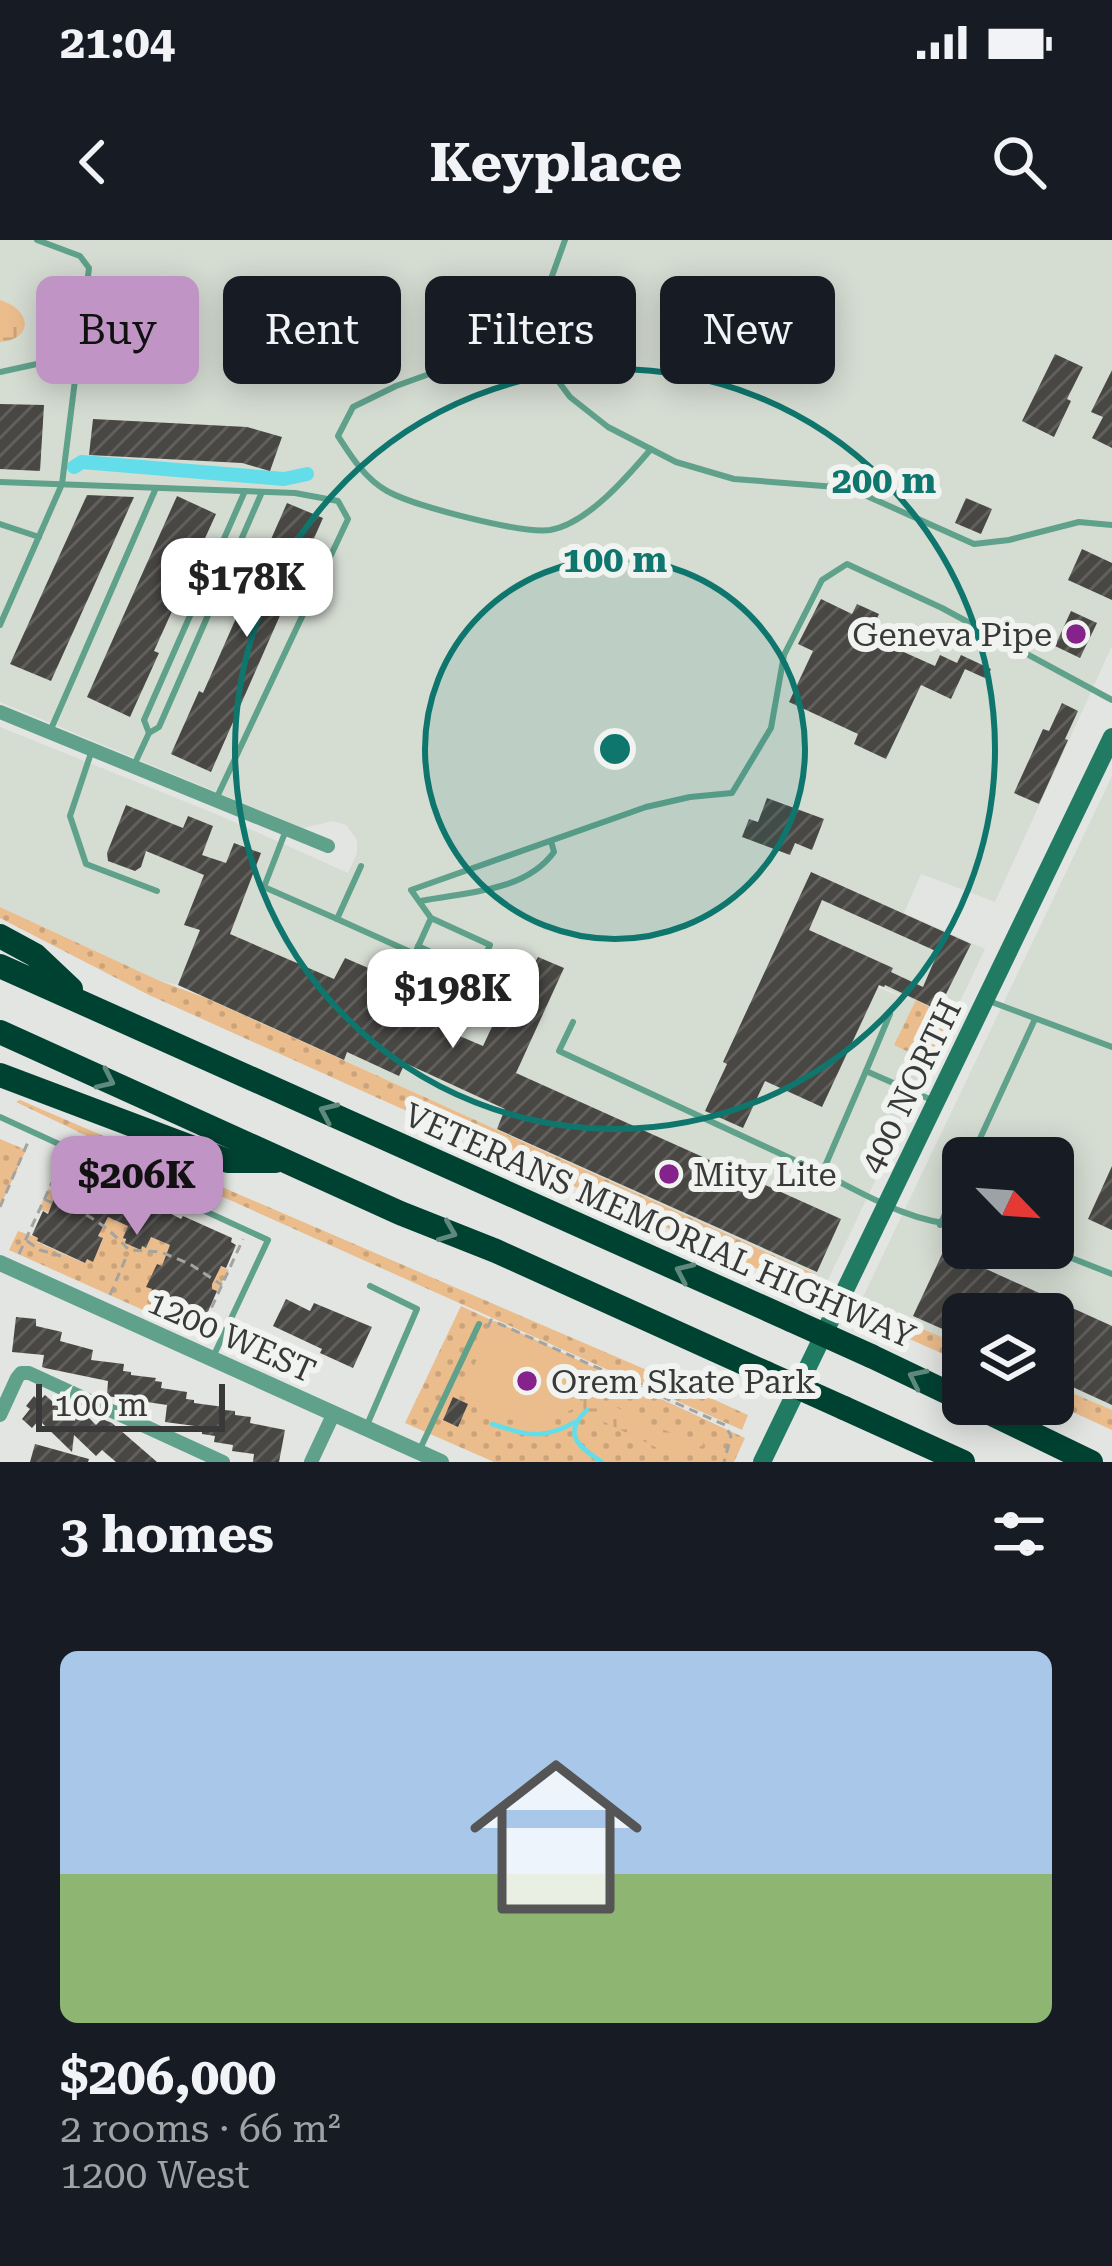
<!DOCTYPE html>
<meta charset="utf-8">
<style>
body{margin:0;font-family:"Roboto Serif",serif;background:#242831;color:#f1f3f6;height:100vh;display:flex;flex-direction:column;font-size:45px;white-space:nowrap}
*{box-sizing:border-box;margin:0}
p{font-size:39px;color:#9ea1a6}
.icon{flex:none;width:66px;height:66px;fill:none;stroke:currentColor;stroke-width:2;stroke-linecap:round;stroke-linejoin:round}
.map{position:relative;height:1222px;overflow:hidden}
.panel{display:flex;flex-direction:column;background:#171b24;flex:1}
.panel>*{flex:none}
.guide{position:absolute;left:36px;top:36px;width:1041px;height:108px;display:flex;gap:24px}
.needle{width:78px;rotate:115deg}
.controls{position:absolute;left:942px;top:897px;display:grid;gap:24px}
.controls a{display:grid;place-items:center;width:132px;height:132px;border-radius:18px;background:#171b24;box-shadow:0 6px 30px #0003;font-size:60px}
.scale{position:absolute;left:36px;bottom:30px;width:189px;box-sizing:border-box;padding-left:12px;border:6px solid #383938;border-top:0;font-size:33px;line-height:42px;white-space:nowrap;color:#383938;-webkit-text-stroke:9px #f0f3ef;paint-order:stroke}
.price{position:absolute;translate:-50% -102px;padding:0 27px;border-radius:24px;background:#fff;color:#222;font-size:39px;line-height:78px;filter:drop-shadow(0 3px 6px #0008)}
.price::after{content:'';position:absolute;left:50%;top:72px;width:36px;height:27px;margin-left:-18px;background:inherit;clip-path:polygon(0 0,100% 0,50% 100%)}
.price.current{background:#c095c6;color:#111}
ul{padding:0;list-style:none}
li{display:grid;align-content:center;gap:24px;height:636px;padding:0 60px}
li+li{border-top:3px solid #363941}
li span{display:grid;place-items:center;height:372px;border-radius:18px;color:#555}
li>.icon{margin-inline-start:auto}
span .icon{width:216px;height:216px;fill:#fffc;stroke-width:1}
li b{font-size:51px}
h2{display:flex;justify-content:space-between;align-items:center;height:144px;padding:0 60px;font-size:51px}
.pill{padding:0 42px;border-radius:18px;background:#171b24;box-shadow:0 6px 30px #0003;font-size:42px;line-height:108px}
.pill.current{background:#c095c6;color:#111}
.status{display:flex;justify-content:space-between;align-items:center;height:84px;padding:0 60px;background:#171b24;direction:ltr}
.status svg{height:33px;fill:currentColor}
header{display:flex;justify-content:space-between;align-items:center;height:156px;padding:0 60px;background:#171b24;font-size:54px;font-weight:700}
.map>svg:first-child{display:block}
.built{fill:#d5dcd2;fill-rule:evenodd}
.grass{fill:url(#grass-dots)}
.wetland{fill:url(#wetland-marsh)}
.garden{fill:#ebbd8d}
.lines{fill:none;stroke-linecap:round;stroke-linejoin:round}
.stream{stroke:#63dde9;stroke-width:4.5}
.canal{stroke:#63dde9;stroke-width:14}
.building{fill:url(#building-hatch);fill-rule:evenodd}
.path{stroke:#a3a4a2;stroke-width:3;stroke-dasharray:9 6;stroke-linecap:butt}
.service{stroke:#5fa18b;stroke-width:6}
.minor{stroke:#5fa18b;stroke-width:14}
.tertiary{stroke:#5fa18b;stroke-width:16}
.secondary{stroke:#217b62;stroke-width:18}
.motorway{stroke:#004232;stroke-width:24}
.motorway-bridge{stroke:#004232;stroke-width:24}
.oneway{stroke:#60897e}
.ring{fill:none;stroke:#0f766e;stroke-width:6}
.poi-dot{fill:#85228b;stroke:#f0f3ef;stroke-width:4.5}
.labels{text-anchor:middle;stroke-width:12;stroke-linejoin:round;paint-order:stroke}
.poi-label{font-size:33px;fill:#383938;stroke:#f0f3ef;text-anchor:start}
.street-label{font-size:33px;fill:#383938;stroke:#f0f3ef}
.centre{fill:#0f766e;stroke:#f0f3ef;stroke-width:6}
.ring-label{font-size:36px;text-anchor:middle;font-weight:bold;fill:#0f766e;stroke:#f0f3ef;stroke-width:12;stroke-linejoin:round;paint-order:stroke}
</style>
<div class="status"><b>21:04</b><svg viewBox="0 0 49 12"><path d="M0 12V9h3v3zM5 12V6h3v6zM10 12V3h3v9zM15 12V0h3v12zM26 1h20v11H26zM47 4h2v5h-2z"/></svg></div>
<header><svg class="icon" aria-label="back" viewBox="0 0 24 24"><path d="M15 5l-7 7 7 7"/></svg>Keyplace<svg class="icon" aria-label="search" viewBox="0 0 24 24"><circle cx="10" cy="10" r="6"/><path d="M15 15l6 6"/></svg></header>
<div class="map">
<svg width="1112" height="1222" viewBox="0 0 1112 1222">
<defs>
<pattern id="grass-dots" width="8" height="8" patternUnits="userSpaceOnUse" patternTransform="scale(3)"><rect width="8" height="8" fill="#ebbd8d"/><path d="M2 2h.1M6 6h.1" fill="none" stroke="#caa37a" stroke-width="1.8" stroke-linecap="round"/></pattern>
<pattern id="wetland-marsh" width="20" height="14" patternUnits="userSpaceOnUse" patternTransform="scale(3)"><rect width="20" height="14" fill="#ebbd8d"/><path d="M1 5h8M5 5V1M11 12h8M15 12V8" fill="none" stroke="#caa37a"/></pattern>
<pattern id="building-hatch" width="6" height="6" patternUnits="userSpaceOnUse" patternTransform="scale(3)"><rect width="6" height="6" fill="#484744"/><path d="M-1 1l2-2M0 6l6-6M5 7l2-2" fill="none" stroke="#61605d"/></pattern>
</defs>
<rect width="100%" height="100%" fill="#e3e5e2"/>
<g class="built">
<path d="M0 0H1112V406L995 662 921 634 904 673 985 709 828 1040 178 745 160 741 0 667V487L221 576 348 633 357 613V600L346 585 333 581 303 588 0 462ZM781 701 911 760 912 761 777 708Z"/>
<path d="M1112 536V1177L1053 1150V1074H963V1109L860 1063ZM963 918H1053V1008H963Z"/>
</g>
<g class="grass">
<polygon points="0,667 160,741 206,758 819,1036 811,1053 149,755 0,678"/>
<polygon points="916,760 951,778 929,822 894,805"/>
<polygon points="20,860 684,1146 748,1175 742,1190 87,896 16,862"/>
<polygon points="0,899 26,910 0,967"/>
<polygon points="48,949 128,986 124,997 126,1003 140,1009 142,1006 146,1007 151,997 229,1030 217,1051 212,1049 212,1045 164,1023 162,1026 157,1025 147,1046 152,1049 151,1052 200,1075 202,1072 208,1075 199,1095 9,1010 18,991 38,998 37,1002 84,1023 87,1019 93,1021 103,999 98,996 100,992 39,969"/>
<polygon points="860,1063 963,1106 963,1123 854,1074"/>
<polygon points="461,1066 745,1198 734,1222 494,1222 405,1183"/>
<polygon points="1053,1145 1112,1170 1112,1190 1053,1163"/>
</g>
<g class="wetland">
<path d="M0 60C30 69 36 98 0 102Z"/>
<polygon points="588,1157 603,1161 659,1188 688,1199 704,1202 703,1205 678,1218 588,1174 581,1166 583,1158"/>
</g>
<polygon class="garden" points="495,1081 593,1127 573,1169 530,1189 460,1155"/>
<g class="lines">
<g class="stream">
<path d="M587 1170C561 1194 579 1207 602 1222"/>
<path d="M492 1184C528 1195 541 1201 575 1182"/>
</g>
<polyline class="canal" points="74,227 82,222 284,239 307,234"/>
</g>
<g class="building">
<polygon points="1055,114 1083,127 1067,159 1071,161 1054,197 1022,181"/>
<polygon points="1112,130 1112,208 1092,198 1103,177 1091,172"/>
<polygon points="0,164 44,165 40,231 0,229"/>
<polygon points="93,179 247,187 282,197 270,231 242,223 89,215"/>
<polygon points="87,255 134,257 51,441 10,424"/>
<polygon points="177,256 216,274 154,411 159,413 130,477 87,457"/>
<polygon points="966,258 992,269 981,294 955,283"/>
<polygon points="287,263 323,278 211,532 171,514 199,451 203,453"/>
<polygon points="1082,309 1112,323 1112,360 1068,340"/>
<polygon points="821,359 852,374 857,364 879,374 874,385 893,394 888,405 935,426 940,415 957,423 961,415 991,429 987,439 965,429 951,459 921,445 886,519 854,504 858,494 789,462 813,411 798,404"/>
<polygon points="1071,371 1097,383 1080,418 1055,406"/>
<polygon points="1062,463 1078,471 1065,499 1068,500 1039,564 1014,553 1043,489 1049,491"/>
<polygon points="767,558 824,579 812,610 795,603 790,615 742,597 749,579 758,582"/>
<polygon points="126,565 183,588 188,576 213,586 202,615 226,623 234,603 261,613 230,694 334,739 345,718 394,739 384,762 402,770 408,756 442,772 436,786 483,806 498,774 503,777 527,724 533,726 538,717 564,728 516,833 841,979 817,1032 497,889 505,869 405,823 399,836 347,812 344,820 178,745 200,690 184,685 204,635 146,611 141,627 135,631 108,621 107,613"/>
<path d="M811 632 971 704 938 770 885 745 884 747 879 745 822 867 765 841 743 888 705 871 727 824 723 822ZM822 660 938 712 923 747 891 732 893 728 809 690Z"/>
<polygon points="1112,926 1112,990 1088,979"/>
<polygon points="71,927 123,949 121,953 139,961 141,958 181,979 183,976 232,998 231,1002 236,1005 226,1028 221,1026 212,1044 212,1049 217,1051 207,1074 202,1072 200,1076 150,1053 152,1049 146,1047 157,1024 162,1026 170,1005 151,997 146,1008 142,1006 141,1010 125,1003 126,999 123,998 128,986 108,977 98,996 103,998 93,1022 87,1019 85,1023 37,1001 38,998 32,995 43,971 48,974 66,928 70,930"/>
<polygon points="944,1010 1112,1086 1112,1165 1053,1138 1053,1074 963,1074 963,1098 913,1076"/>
<polygon points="286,1059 310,1071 314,1063 372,1087 353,1128 320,1113 322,1109 273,1086"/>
<polygon points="16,1077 36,1079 36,1086 62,1092 60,1101 93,1110 91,1120 124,1124 123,1131 131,1132 131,1135 156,1138 155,1141 162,1142 161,1148 187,1152 186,1159 194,1160 194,1163 224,1167 224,1170 235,1171 235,1175 251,1177 250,1183 285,1190 279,1222 253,1222 254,1214 232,1211 233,1205 214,1202 215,1196 202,1194 202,1190 195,1190 195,1186 165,1182 167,1165 107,1156 108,1141 45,1128 42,1127 44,1115 12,1112"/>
<polygon points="45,1155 63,1171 65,1169 70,1173 76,1167 79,1168 96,1185 102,1179 112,1183 157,1222 116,1222 102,1210 96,1216 74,1195 72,1212 39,1180 32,1188 22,1179 30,1169 26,1166 34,1156 39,1161"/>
<polygon points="453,1157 468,1164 458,1187 443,1180"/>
<polygon points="35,1204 89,1219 88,1222 30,1222"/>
</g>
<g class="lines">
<g class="path">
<path d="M44 959C54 964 62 966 72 969 96 977 113 993 129 1010L161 1012 190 1024 222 1045"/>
<polyline points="0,967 28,902"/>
<polyline points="27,1001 40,1010 61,1016"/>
<polyline points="19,1014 63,919"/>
<polyline points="110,1055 128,1013"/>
<polyline points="172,1067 182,1074 204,1081"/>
<polyline points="488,1087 491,1080 725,1185 731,1196 724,1222"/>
<polyline points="199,1095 243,999"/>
</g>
<g class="service">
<polyline points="565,0 538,75 544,122 570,157 608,187 676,222 734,239 849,248 974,304 1009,300 1079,282 1112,285"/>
<path d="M543 113 496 128H446L396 146 353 167 338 196C351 216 365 239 387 251 414 266 521 294 550 290 587 284 628 236 651 209"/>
<polyline points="0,132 78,115"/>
<polyline points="0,242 295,253 338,261 348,279 217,557"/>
<polyline points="0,284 39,297"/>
<polyline points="0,385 62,244 89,28 80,16 37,0"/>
<polyline points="51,489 156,248"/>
<polyline points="149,493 144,480 245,251"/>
<polyline points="91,513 70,576 86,624 157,651"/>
<polyline points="135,523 149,493 159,487 262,252"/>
<polyline points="286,590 264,647 337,679"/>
<polyline points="361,626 337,679 415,714"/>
<path d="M421 661C466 652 525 652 554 612L551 601"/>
<polyline points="431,678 407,731 465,758 490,705 431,678 411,650 646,567 690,557 732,553 771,488 784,415 822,340 847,324 942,368 1112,460"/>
<polyline points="418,706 477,734"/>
<polyline points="989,761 1112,807"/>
<polyline points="573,782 559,811 822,933"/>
<polyline points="866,831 890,774"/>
<path d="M934 861 866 831 822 933C866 955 913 984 963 985"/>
<polyline points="0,877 268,1000 213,1117"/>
<polyline points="971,918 1035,779"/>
<polyline points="940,985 963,935"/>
<polyline points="1046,1008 1112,1034"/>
<polyline points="367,1185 417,1069 370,1046"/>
<polyline points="420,1209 479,1084"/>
</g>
<g class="minor">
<polyline points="0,472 328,606"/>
<polyline points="0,1175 17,1138 21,1133 29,1133 223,1222"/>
<polyline points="311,1222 333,1175"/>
</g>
<polyline class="tertiary" points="0,1023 441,1222"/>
<polyline class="secondary" points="762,1222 1112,497"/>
<g class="motorway">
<polyline points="0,696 35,715 71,749"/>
<polyline points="0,726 791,1080"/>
<polyline points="0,792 400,973 496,1011 766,1133"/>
<polyline points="0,835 228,921 275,921"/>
<polyline points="871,1116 963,1160"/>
<polyline points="971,1164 1091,1222"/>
<polyline points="844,1168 963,1222"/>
</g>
<g class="motorway-bridge">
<polyline points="791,1080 871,1116"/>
<polyline points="766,1133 844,1168"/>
</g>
</g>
<defs><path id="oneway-chevron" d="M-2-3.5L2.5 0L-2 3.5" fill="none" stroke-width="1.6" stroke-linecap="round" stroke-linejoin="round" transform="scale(3)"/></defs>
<g class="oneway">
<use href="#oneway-chevron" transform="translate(106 840) rotate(25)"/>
<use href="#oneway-chevron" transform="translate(328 872) rotate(-156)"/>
<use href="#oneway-chevron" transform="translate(448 992) rotate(22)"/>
<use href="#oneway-chevron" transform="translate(684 1032) rotate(-156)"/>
<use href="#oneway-chevron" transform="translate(917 1138) rotate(-154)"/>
</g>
<circle cx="615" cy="509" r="190" fill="#0f766e" fill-opacity=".12"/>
<g class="ring">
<circle cx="615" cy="509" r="190"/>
<circle cx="615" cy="509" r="380"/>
</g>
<g class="poi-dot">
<circle cx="1076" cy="394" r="12"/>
<circle cx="669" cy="934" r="12"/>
<circle cx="527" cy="1141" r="12"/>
</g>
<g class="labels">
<g class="poi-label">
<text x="1052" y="406" text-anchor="end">Geneva Pipe</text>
<text x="693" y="946">Mity Lite</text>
<text x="551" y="1153">Orem Skate Park</text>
</g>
<g class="street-label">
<text transform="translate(910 846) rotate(-64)" y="12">400 NORTH</text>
<text transform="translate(660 985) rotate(24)" y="12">VETERANS MEMORIAL HIGHWAY</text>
<text transform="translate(232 1096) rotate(24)" y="12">1200 WEST</text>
</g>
</g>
<circle cx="615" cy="509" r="18" class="centre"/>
<g class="ring-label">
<text x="884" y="253">200 m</text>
<text x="615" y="332">100 m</text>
</g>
</svg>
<div class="controls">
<a><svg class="needle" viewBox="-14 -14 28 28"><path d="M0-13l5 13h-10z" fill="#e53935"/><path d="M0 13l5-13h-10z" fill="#9ea1a6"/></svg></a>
<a><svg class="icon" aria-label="layers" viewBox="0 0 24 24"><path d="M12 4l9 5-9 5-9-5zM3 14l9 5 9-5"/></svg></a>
</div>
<div class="scale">100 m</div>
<b class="price" style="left:247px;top:400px">$178K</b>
<b class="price" style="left:453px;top:811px">$198K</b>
<b class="price current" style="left:137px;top:998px">$206K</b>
<div class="guide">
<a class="pill current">Buy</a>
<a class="pill">Rent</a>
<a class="pill">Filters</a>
<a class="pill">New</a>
</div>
</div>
<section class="panel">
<h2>3 homes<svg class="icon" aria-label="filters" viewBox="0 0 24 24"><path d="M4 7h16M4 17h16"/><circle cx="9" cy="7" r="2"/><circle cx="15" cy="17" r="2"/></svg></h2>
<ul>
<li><span style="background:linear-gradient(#a9c7e8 60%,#8fb573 0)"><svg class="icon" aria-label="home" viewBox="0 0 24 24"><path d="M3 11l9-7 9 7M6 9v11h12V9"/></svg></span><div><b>$206,000</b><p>2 rooms · 66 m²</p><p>1200 West</p></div></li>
</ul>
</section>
